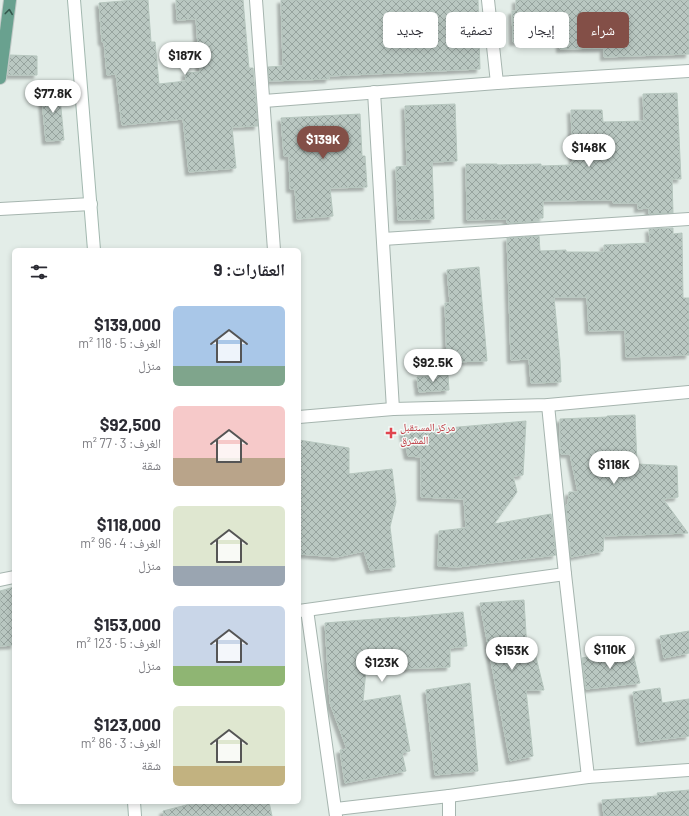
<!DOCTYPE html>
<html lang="ar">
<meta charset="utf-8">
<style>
body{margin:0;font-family:Barlow,"Noto Naskh Arabic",sans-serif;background:#f7f7f7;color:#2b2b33;direction:rtl;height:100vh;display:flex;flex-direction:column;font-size:15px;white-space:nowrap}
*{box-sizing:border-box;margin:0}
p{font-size:13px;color:#7c7c81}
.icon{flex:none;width:22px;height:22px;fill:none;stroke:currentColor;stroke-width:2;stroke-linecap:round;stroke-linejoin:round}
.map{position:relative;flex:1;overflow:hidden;direction:ltr}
.side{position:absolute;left:12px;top:248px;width:289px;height:556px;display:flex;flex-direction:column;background:#fff;border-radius:6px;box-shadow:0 2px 6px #0003;direction:rtl}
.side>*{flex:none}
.banner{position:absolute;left:313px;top:12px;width:316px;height:36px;direction:rtl;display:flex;gap:8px}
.price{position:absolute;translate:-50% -34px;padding:0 9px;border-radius:14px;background:#fff;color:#222;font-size:13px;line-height:26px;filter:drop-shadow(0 1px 2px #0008)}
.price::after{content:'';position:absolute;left:50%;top:24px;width:12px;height:9px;margin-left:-6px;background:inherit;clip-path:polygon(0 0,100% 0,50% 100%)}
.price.active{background:#834f47;color:#fff}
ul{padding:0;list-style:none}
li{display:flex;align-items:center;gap:12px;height:100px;padding:0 16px}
li span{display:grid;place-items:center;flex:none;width:112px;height:80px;border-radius:6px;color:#555}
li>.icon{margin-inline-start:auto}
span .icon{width:48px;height:48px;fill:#fffc;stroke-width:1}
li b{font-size:17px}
h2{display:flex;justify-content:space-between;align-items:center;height:48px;padding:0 16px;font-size:17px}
.chip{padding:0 14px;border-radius:6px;background:#fff;box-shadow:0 2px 6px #0003;font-size:14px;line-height:36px}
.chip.active{background:#834f47;color:#fff}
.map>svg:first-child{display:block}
.building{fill:url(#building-cross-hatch);stroke:#b6c6be;filter:url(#shadow)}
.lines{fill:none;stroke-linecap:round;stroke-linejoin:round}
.street-casing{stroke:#a6b5af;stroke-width:14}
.secondary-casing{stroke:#a2b8af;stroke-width:14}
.primary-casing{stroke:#c1c9c6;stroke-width:14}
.street{stroke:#fff;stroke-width:12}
.secondary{stroke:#fff;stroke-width:12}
.primary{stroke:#69a18f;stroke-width:12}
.oneway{stroke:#34574c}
.health-dot{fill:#e0444e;stroke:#f4f9f6;stroke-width:1.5}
.labels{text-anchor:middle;stroke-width:3;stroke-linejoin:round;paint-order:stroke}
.health-label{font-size:11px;fill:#be3a42;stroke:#f4f9f6;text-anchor:start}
</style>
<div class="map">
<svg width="689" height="816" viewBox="0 0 689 816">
<defs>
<pattern id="building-cross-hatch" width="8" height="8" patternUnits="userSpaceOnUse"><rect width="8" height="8" fill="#b9c7c1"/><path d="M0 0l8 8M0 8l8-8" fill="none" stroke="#96a39e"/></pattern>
<filter id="shadow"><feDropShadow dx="-3.5" dy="3.5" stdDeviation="1" flood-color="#0004"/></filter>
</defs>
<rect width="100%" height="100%" fill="#e3ede8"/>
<g class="building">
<polygon points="134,0 148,0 151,42 155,42 159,84 186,81 185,73 200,72 196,19 177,20 176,0 243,0 249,68 253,68 258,126 232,127 236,168 189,172 183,119 122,125 116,74 107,75 104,42 102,42 99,3"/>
<polygon points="281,0 478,0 480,69 329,76 329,79 269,81 268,67 283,66"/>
<polygon points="516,0 689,0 689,54 604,57 604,48 560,49 560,41 513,42 512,11 516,11"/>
<polygon points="10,55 37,56 37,75 8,75"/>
<polygon points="59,87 64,140 46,141 41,89"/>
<polygon points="677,93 681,179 672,179 673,213 649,214 649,208 638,209 638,203 613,203 613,200 543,201 543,218 539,218 539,221 507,223 507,219 503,219 467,220 466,164 497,164 497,165 541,164 541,166 571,165 571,162 573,162 571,110 602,110 603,122 644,121 643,94"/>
<polygon points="455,104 457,161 432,162 434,219 398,220 396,167 407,166 405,106"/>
<polygon points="360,114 362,156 365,156 367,187 330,188 333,216 297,219 295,189 290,189 289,156 284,156 281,118"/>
<polygon points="673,228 673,234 682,233 683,298 689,298 689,355 626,357 625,330 589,331 587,297 554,297 560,360 561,382 531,383 529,359 511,360 507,238 539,236 540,251 566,250 566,252 604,252 604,245 650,243 649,229"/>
<polygon points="479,267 487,361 447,362 445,303 450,303 447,270"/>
<polygon points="448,375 449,390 419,392 417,377"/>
<polygon points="635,415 637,464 677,466 678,497 663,499 688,533 604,536 603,551 571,557 566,505 568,505 569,492 578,492 570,454 561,454 560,444 560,419 607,417 607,416"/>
<polygon points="526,421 523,475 513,476 517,492 494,524 551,514 556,555 458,567 438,566 439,531 466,528 464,499 421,497 421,457 408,456 403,432"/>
<polygon points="299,440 349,448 349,474 392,469 396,502 390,527 395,567 370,570 364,551 337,557 299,554"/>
<polygon points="14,587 14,645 0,646 0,591"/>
<polygon points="524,600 527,650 534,649 544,690 526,690 533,756 510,761 480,603"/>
<polygon points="463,612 467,646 450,648 450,667 366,670 363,701 400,695 410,751 402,753 406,771 345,783 340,750 347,749 330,703 325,623 400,617 400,618"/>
<polygon points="689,631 689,653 664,658 660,636"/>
<polygon points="632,649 640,683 586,689 582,658"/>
<polygon points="470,683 478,771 435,775 426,690"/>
<polygon points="660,688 662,703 689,699 689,736 640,742 633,692"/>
<polygon points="689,790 689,816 604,816 602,800 658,796 657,793"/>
<polygon points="198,802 269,802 272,816 164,816 163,811"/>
</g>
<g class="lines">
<g class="street-casing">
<g id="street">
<polyline points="256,0 274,250"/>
<polyline points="488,0 497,83"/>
<polyline points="374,92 393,409"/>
<polyline points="264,101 497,83 689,71"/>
<polyline points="0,209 91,204"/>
<polyline points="383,239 689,219"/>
<polyline points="548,405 565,574 588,777"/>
<polyline points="299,417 393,409 548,405 689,392"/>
<polyline points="0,580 14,577"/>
<polyline points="307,610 336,816"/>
<polyline points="299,611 565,574"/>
<polyline points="449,796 449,816"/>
<polyline points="336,809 449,796 588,777 689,770"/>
</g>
</g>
<g class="secondary-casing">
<g id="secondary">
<polyline points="74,0 94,250"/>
<polyline points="134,802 135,816"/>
</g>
</g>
<g class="primary-casing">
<polyline id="primary" points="0,78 10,0"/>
</g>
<use href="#street" class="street"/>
<use href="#secondary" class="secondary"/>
<use href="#primary" class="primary"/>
</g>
<defs><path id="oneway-chevron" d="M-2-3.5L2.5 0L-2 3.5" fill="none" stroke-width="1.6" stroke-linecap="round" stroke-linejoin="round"/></defs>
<use class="oneway" href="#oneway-chevron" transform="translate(9 12) rotate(-83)"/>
<path class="health-dot" d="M389 427h4v4h4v4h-4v4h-4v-4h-4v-4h4z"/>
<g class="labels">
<g class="health-label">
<text x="400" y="431">مركز المستقبل<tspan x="400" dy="13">المشرق</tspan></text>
</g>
</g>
</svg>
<b class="price" style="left:185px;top:76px">$187K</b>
<b class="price" style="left:53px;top:114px">$77.8K</b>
<b class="price active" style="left:323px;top:160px">$139K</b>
<b class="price" style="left:589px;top:168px">$148K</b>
<b class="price" style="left:433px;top:383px">$92.5K</b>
<b class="price" style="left:614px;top:485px">$118K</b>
<b class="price" style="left:610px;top:670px">$110K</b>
<b class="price" style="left:512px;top:671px">$153K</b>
<b class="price" style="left:382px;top:683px">$123K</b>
<div class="banner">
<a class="chip active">شراء</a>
<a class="chip">إيجار</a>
<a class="chip">تصفية</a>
<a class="chip">جديد</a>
</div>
<section class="side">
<h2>العقارات: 9<svg class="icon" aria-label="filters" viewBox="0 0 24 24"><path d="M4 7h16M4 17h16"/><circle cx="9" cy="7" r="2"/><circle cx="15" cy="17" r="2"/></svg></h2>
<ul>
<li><span style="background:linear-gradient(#a9c7e8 75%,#7fa58c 0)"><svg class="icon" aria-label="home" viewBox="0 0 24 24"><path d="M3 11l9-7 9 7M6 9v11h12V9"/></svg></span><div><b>$139,000</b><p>الغرف: 5 · 118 m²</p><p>منزل</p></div></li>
<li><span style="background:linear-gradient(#f6c9c9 65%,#b9a48a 0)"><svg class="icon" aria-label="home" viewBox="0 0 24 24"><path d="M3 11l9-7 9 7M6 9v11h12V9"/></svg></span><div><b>$92,500</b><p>الغرف: 3 · 77 m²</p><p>شقة</p></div></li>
<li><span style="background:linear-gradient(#dfe7d0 75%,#9aa5b1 0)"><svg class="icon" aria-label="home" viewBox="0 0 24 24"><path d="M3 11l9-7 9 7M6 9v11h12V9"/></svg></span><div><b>$118,000</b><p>الغرف: 4 · 96 m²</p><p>منزل</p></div></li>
<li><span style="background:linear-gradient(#c9d6e8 75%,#8fb573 0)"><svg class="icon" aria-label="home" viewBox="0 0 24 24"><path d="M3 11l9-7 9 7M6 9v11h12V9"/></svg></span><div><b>$153,000</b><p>الغرف: 5 · 123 m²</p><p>منزل</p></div></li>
<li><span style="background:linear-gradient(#dfe7d0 75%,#c2b280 0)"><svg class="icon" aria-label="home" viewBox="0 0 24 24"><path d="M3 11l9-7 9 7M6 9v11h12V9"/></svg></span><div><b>$123,000</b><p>الغرف: 3 · 86 m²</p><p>شقة</p></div></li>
</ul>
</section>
</div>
